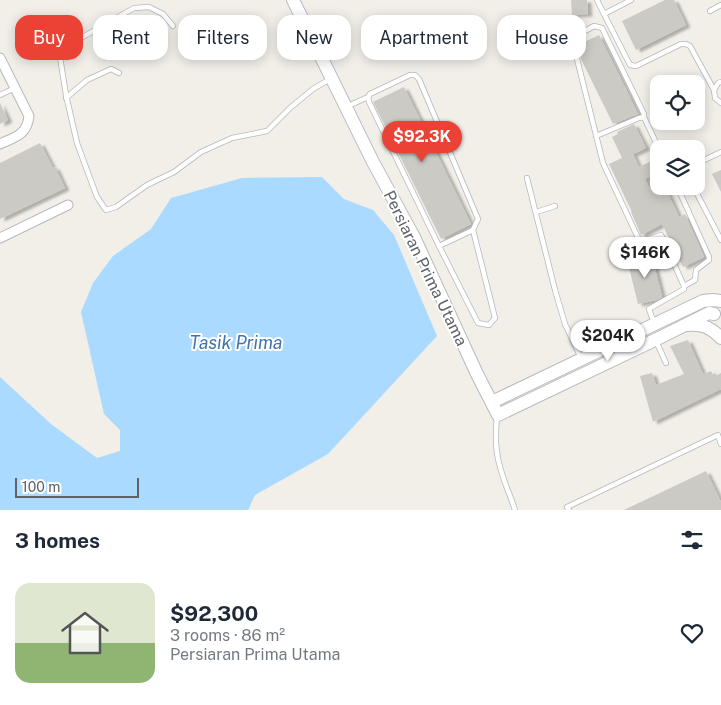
<!DOCTYPE html>
<meta charset="utf-8">
<style>
body{margin:0;font-family:"Public Sans",sans-serif;background:#f6f6f7;color:#1f2937;height:100vh;display:flex;flex-direction:column;font-size:19px;white-space:nowrap}
*{box-sizing:border-box;margin:0}
p{font-size:16px;color:#747a83}
.icon{flex:none;width:28px;height:28px;fill:none;stroke:currentColor;stroke-width:2;stroke-linecap:round;stroke-linejoin:round}
.map{position:relative;height:510px;overflow:hidden}
.side{display:flex;flex-direction:column;background:#fff;flex:1}
.side>*{flex:none}
.hud{position:absolute;left:15px;top:15px;width:691px;height:45px;display:flex;gap:10px}
.tools{position:absolute;left:650px;top:75px;display:grid;gap:10px}
.tools a{display:grid;place-items:center;width:55px;height:55px;border-radius:10px;background:#fff;box-shadow:0 2px 12px #0003;font-size:25px}
.scale{position:absolute;left:15px;bottom:12px;width:124px;box-sizing:border-box;padding-left:5px;border:2px solid #5f6368;border-top:0;font-size:14px;line-height:18px;white-space:nowrap;color:#5f6368;-webkit-text-stroke:4px #fff;paint-order:stroke}
.price{position:absolute;translate:-50% -42px;padding:0 11px;border-radius:18px;background:#fff;color:#222;font-size:16px;line-height:32px;filter:drop-shadow(0 1px 2px #0008)}
.price::after{content:'';position:absolute;left:50%;top:30px;width:15px;height:11px;margin-left:-8px;background:inherit;clip-path:polygon(0 0,100% 0,50% 100%)}
.price.current{background:#ea4335;color:#fff}
ul{padding:0;list-style:none}
li{display:flex;align-items:center;gap:15px;height:125px;padding:0 15px}
li+li{border-top:1px solid #e0e1e3}
li span{display:grid;place-items:center;flex:none;width:140px;height:100px;border-radius:15px;color:#555}
li>.icon{margin-inline-start:auto}
span .icon{width:60px;height:60px;fill:#fffc;stroke-width:1}
li b{font-size:21px}
h2{display:flex;justify-content:space-between;align-items:center;height:60px;padding:0 15px;font-size:21px}
.pill{padding:0 18px;border-radius:15px;background:#fff;box-shadow:0 2px 12px #0003;font-size:18px;line-height:45px}
.pill.current{background:#ea4335;color:#fff}
.map>svg:first-child{display:block}
.water{fill:#aadaff}
.building{fill:#cccac5;filter:url(#shadow)}
.lines{fill:none;stroke-linecap:round;stroke-linejoin:round}
.lane-casing{stroke:#b5b8bc;stroke-width:6}
.street-casing{stroke:#b5b8bc;stroke-width:11}
.secondary-casing{stroke:#b6babf;stroke-width:14}
.lane{stroke:#fff;stroke-width:4.5}
.street{stroke:#fff;stroke-width:9}
.secondary{stroke:#fff;stroke-width:12}
.labels{text-anchor:middle;stroke-width:4;stroke-linejoin:round;paint-order:stroke}
.street-label{font-size:16px;fill:#5f6368;stroke:#fff}
.water-label{font-size:18px;font-style:italic;fill:#4174aa;stroke:#fff}
</style>
<div class="map">
<svg width="721" height="510" viewBox="0 0 721 510">
<defs>
<filter id="shadow"><feDropShadow dx="4.5" dy="2.5" stdDeviation="1" flood-color="#0004"/></filter>
</defs>
<rect width="100%" height="100%" fill="#f1efe8"/>
<polygon class="water" points="322,177 344,199 373,210 394,235 437,336 328,454 255,495 248,510 0,510 0,377 51,424 97,458 120,451 120,430 104,414 81,312 93,283 113,256 151,229 171,198 242,178"/>
<g class="building">
<polygon points="571,0 587,0 588,14 572,15"/>
<polygon points="665,0 674,0 686,25 636,50 622,21"/>
<polygon points="599,35 638,114 613,124 581,59 578,45"/>
<polygon points="404,87 471,224 441,239 373,102"/>
<polygon points="0,103 8,120 0,124"/>
<polygon points="634,124 646,148 633,154 639,167 659,157 659,172 645,179 652,193 665,187 679,217 685,214 704,257 683,267 662,224 641,235 631,212 632,212 609,164 622,158 612,137 618,134 617,132"/>
<polygon points="40,143 53,168 55,167 65,188 0,219 0,163"/>
<polygon points="721,170 721,192 712,174"/>
<polygon points="651,253 662,297 657,300 638,304 627,259"/>
<polygon points="688,340 703,374 711,371 714,377 721,373 721,389 653,422 640,376 652,373 656,385 684,374 670,346"/>
<polygon points="706,471 721,502 721,510 624,510"/>
</g>
<g class="lines">
<g class="lane-casing">
<g id="lane">
<polyline points="597,0 604,14"/>
<polyline points="631,0 604,14 630,65 636,66 681,44 686,44 690,46 714,90"/>
<polyline points="710,11 721,5"/>
<polyline points="173,26 163,14 149,7 134,8 65,47 59,51 66,95 77,143 97,197 106,210 116,207 147,185 174,172 201,152 232,138 267,131 290,108 313,89 330,79"/>
<polyline points="721,82 718,83 714,90 715,98 721,103"/>
<polyline points="0,95 15,88"/>
<polyline points="66,98 87,80 111,69 119,73"/>
<polyline points="346,107 368,97 370,94 410,75 415,75 419,79 478,219 473,230 495,318 489,325 478,323 439,246 369,102 368,97"/>
<polyline points="596,136 639,118 644,117 659,149"/>
<polyline points="696,164 721,152"/>
<polyline points="527,178 555,290 565,324 581,358"/>
<polyline points="677,186 709,257 709,260 696,270 695,280 684,286"/>
<polyline points="693,186 721,240"/>
<polyline points="536,212 555,206"/>
<polyline points="640,242 603,163 573,43 574,37 594,26 602,28 644,114 644,117"/>
<polyline points="439,246 473,230"/>
<polyline points="629,250 640,242 661,235 684,286 684,289 649,309 650,312 654,323"/>
<polyline points="596,324 606,347"/>
<polyline points="656,341 666,363"/>
<path d="M497 416C496 428 495 441 497 452 499 472 509 491 515 510"/>
<polyline points="569,510 567,507 718,435 721,444"/>
</g>
</g>
<g class="street-casing">
<g id="street">
<path d="M0 58 29 116C27 135 15 137 0 144"/>
<polyline points="0,238 68,205"/>
</g>
</g>
<g class="secondary-casing">
<g id="secondary">
<polyline points="293,0 373,162 414,237 477,374 498,415 661,337 709,313 714,314"/>
<path d="M688 325C703 324 710 327 721 338"/>
<polyline points="492,402 703,301 713,300 721,301"/>
</g>
</g>
<use href="#lane" class="lane"/>
<use href="#street" class="street"/>
<use href="#secondary" class="secondary"/>
</g>
<g class="labels">
<g class="street-label">
<text transform="translate(426 268) rotate(64)" y="6">Persiaran Prima Utama</text>
</g>
<g class="water-label">
<text x="236" y="349">Tasik Prima</text>
</g>
</g>
</svg>
<div class="tools">
<a><svg class="icon" aria-label="locate" viewBox="0 0 24 24"><circle cx="12" cy="12" r="6"/><path d="M12 2v4M12 18v4M2 12h4M18 12h4"/></svg></a>
<a><svg class="icon" aria-label="layers" viewBox="0 0 24 24"><path d="M12 4l9 5-9 5-9-5zM3 14l9 5 9-5"/></svg></a>
</div>
<div class="scale">100 m</div>
<b class="price current" style="left:422px;top:163px">$92.3K</b>
<b class="price" style="left:645px;top:279px">$146K</b>
<b class="price" style="left:608px;top:362px">$204K</b>
<div class="hud">
<a class="pill current">Buy</a>
<a class="pill">Rent</a>
<a class="pill">Filters</a>
<a class="pill">New</a>
<a class="pill">Apartment</a>
<a class="pill">House</a>
</div>
</div>
<section class="side">
<h2>3 homes<svg class="icon" aria-label="filters" viewBox="0 0 24 24"><path d="M4 7h16M4 17h16"/><circle cx="9" cy="7" r="2"/><circle cx="15" cy="17" r="2"/></svg></h2>
<ul>
<li><span style="background:linear-gradient(#dfe7d0 60%,#8fb573 0)"><svg class="icon" aria-label="home" viewBox="0 0 24 24"><path d="M3 11l9-7 9 7M6 9v11h12V9"/></svg></span><div><b>$92,300</b><p>3 rooms · 86 m²</p><p>Persiaran Prima Utama</p></div><svg class="icon" aria-label="heart" viewBox="0 0 24 24"><path d="M12 20l-8-8c-3-5 5-10 8-4 3-6 11-1 8 4z"/></svg></li>
</ul>
</section>
